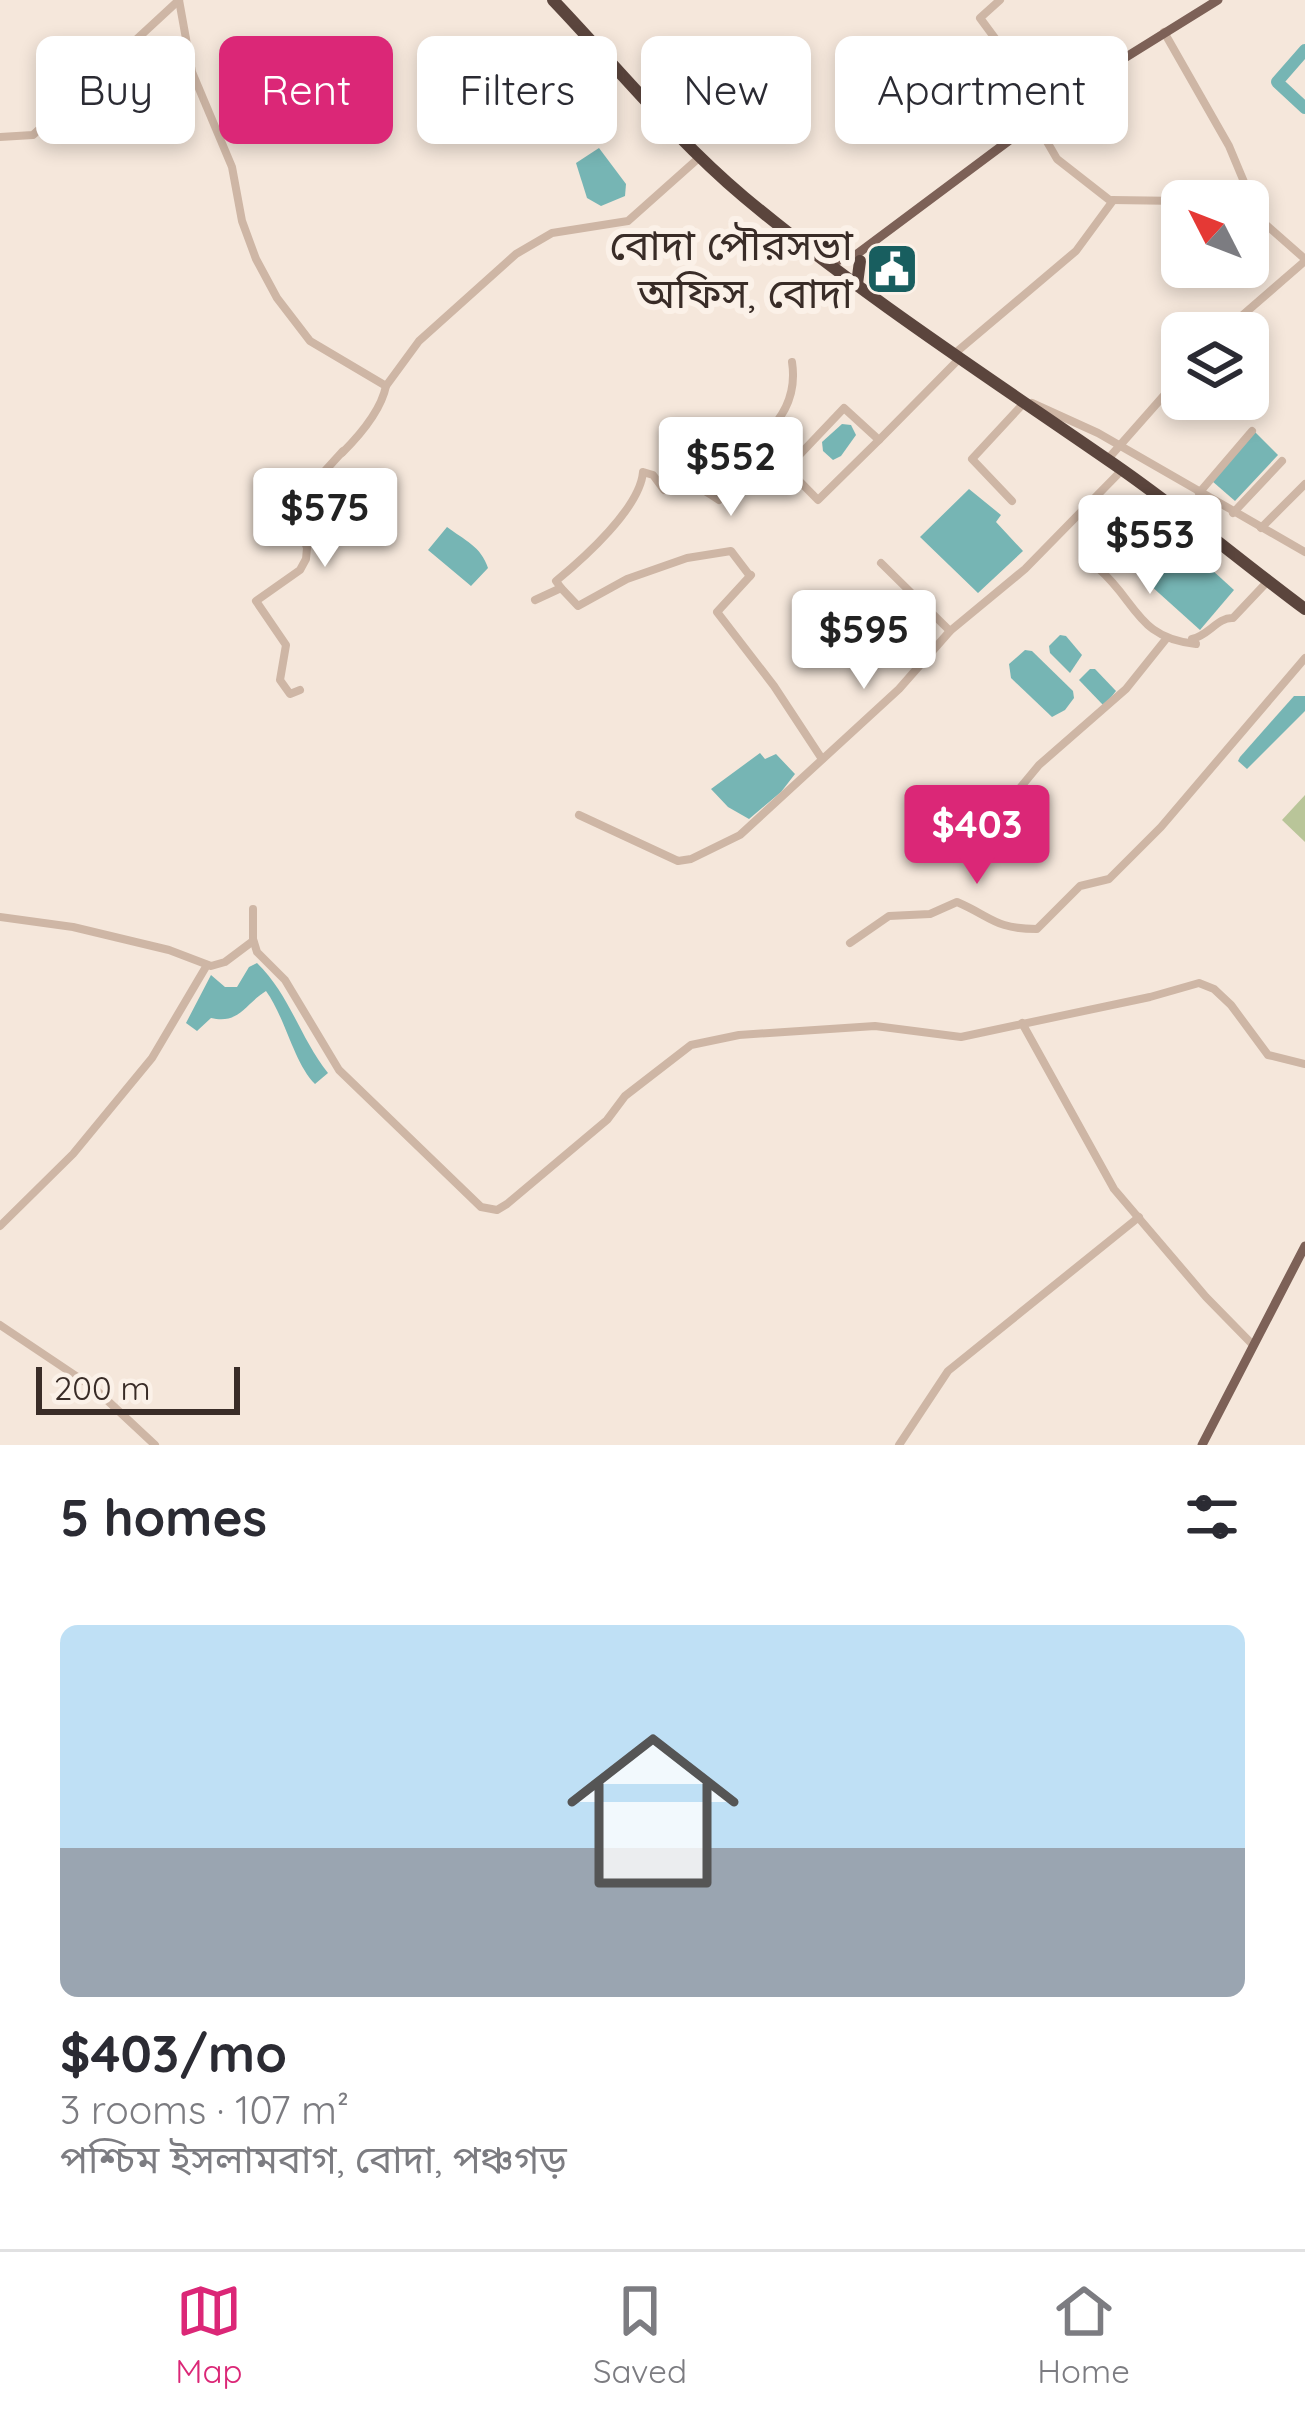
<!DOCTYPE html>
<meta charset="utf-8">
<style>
body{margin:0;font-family:Quicksand,"Noto Sans Bengali",sans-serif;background:#f7f7f7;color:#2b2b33;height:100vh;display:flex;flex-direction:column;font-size:45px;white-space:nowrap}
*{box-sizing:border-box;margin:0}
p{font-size:39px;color:#7c7c81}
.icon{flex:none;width:66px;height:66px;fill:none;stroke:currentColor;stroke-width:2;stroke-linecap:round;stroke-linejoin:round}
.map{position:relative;height:1445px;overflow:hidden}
.panel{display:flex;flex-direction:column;background:#fff;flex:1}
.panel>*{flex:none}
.top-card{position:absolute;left:36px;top:36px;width:1233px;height:108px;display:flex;gap:24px}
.needle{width:78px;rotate:312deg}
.fabs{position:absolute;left:1161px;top:180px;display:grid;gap:24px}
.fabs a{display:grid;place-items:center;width:108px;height:108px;border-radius:18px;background:#fff;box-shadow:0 6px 18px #0003;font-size:60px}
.scale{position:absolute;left:36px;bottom:30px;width:204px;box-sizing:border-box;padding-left:12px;border:6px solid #392c27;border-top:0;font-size:33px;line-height:42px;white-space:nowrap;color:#392c27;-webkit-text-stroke:9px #fbf1e8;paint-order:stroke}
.price{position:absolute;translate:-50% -102px;padding:0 27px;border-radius:12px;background:#fff;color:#222;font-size:39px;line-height:78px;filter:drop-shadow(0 3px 6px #0008)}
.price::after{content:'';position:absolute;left:50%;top:72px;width:36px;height:27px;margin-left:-18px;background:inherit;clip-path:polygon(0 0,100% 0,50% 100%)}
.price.current{background:#db2777;color:#fff}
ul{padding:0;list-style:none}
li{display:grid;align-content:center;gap:24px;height:636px;padding:0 60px}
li+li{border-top:3px solid #e1e1e2}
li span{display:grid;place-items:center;height:372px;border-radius:18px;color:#555}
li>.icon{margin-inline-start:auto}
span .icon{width:216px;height:216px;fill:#fffc;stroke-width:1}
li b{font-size:51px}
h2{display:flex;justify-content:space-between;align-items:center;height:144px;padding:0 60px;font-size:51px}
.tag{padding:0 42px;border-radius:18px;background:#fff;box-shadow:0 6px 18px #0003;font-size:42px;line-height:108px}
.tag.current{background:#db2777;color:#fff}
.tabs{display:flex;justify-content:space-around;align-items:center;height:168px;border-top:3px solid #e1e1e2;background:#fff;font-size:33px;color:#7c7c81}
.tabs a{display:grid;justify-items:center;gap:6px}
.tabs .current{color:#db2777}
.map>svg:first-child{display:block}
.green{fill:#b9c599}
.water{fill:#76b5b4}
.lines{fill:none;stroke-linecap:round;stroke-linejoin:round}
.river{stroke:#76b5b4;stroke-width:12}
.minor{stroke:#ceb6a5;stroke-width:8}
.major{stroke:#7d6157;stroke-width:9}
.highway{stroke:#5b453d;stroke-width:12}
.labels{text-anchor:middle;stroke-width:12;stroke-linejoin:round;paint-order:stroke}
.poi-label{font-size:42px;fill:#392c27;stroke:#fbf1e8;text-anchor:end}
</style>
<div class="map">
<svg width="1305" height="1445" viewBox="0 0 1305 1445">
<rect width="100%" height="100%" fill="#f5e7db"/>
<polygon class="green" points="1305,795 1305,842 1282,820"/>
<g class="water">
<polygon points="599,148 626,184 625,196 601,206 587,198 576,163"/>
<polygon points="842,424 851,425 856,435 841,456 833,460 823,451 822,442"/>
<polygon points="1255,432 1278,455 1235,501 1212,481"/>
<polygon points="969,489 1001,515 996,522 1023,551 978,593 920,537"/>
<path d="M447 527C464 540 481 546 488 568L471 586 428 550Z"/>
<polygon points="1168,539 1178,539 1234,590 1200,630 1140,576 1142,567"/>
<polygon points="1060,635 1066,636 1082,655 1070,673 1050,653 1049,646"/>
<polygon points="1025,650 1032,651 1073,691 1074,698 1065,710 1052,717 1011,678 1009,664"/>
<polygon points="1090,669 1095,669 1116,691 1104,706 1079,680"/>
<polygon points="1294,696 1305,696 1305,711 1247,769 1238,761 1240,757"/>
<polygon points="760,753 765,759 776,754 795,774 781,792 749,819 728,807 711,789"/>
<path d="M257 963C290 995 300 1038 328 1073L315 1084C294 1063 285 1017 266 991 246 1003 239 1025 211 1018L197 1031 186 1023 211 975 225 987H237L249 967Z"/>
</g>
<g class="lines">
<polyline class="river" points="1305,50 1277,82 1305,108"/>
<g class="minor">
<path d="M179 0 192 72 232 167 242 221 256 259 277 298 310 341 386 386C381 411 360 435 342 453"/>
<polyline points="1000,0 980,18 1014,64 1033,123"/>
<polyline points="1164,32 1229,146 1252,201 1248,203"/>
<polyline points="0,137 33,135 179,0"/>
<polyline points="1112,200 1182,201"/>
<polyline points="1248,209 1305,259"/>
<polyline points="1222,333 1305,261"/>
<polyline points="954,354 1076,251 1112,202 1057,159 1035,121"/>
<path d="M792 362C797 394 783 420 759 440L818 500 879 440"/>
<polyline points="386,386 419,341 516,254 552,233 628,221 701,156"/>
<polyline points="1032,403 1098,433 1305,552"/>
<polyline points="1107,460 1182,375"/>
<polyline points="787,468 844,408 879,440 959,359"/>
<polyline points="1199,493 1252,431"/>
<polyline points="1012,501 972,459 1022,405"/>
<polyline points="1233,513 1282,461"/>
<polyline points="1261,528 1305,484"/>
<polyline points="881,563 950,631"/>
<path d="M1099 569C1137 602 1137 638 1196 644"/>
<polyline points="751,575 717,612 774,686 822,759"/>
<path d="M561 588 556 581C584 558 640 508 643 472L653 475 664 490C685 479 701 487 719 500L752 460 759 440"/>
<polyline points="535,600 561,588 578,606 627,579 687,558 731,551 750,576"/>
<path d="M1192 639C1208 636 1218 617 1233 618L1268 581"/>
<polyline points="300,690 290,694 280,680 286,645 256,601 300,570 306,559 307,548 293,506 343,451"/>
<polyline points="579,815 678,861 691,859 740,835 899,689 950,631 1025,569 1122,470"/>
<polyline points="963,849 982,834 1039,765 1126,689 1166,639"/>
<polyline points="253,909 253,939 257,952 285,980 339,1070 481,1207 497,1210 507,1204 607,1120 625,1096 691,1045 739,1035 875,1026 961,1037 1150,997 1199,983 1214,989 1231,1005 1268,1055 1305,1064"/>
<polyline points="0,917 73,927 169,950 211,966 225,962 253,941"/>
<path d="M850 943 889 916 930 914 957 902C992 917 995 929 1037 929L1080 886 1109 879 1161 827 1305 658"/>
<polyline points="1022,1023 1114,1189 1206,1297 1253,1345"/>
<polyline points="0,1226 73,1154 152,1058 207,965"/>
<polyline points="0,1325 94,1388 155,1445"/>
<polyline points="899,1445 948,1371 1139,1217"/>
</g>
<g class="major">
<polyline points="828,264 857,254 1094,77 1218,0"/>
<polyline points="1202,1445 1305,1246"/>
</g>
<g class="highway">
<path d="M553 0C616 66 674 138 744 197 859 293 985 375 1108 460 1176 506 1239 560 1305 609"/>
<polyline points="857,284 860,261"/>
</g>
</g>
<defs>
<g id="civic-square" transform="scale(2.7)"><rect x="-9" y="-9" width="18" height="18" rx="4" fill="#185e5f" stroke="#fbf1e8"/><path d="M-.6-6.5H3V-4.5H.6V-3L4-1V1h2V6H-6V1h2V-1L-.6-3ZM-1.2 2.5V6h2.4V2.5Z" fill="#fff"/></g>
</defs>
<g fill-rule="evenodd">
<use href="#civic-square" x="892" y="269"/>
</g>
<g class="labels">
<g class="poi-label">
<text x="853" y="260">বোদা পৌরসভা<tspan x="853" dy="48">অফিস, বোদা</tspan></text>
</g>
</g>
</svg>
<div class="fabs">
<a><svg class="needle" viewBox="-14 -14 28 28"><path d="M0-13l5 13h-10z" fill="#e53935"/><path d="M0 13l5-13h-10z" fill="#7c7c81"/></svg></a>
<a><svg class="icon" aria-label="layers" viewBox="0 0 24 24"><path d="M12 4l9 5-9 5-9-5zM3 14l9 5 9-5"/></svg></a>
</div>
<div class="scale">200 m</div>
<b class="price" style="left:731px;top:519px">$552</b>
<b class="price" style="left:325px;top:570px">$575</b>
<b class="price" style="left:1150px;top:597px">$553</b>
<b class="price" style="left:864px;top:692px">$595</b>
<b class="price current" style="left:977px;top:887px">$403</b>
<div class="top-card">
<a class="tag">Buy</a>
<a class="tag current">Rent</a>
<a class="tag">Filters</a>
<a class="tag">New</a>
<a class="tag">Apartment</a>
</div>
</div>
<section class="panel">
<h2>5 homes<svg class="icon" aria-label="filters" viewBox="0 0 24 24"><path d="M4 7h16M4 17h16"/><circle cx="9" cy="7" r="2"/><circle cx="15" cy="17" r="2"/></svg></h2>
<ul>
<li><span style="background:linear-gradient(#bfe0f5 60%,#9aa5b1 0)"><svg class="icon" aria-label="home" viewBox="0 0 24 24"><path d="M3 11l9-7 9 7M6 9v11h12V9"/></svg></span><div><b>$403/mo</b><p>3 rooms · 107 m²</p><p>পশ্চিম ইসলামবাগ, বোদা, পঞ্চগড়</p></div></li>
</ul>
</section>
<nav class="tabs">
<a class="current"><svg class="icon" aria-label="map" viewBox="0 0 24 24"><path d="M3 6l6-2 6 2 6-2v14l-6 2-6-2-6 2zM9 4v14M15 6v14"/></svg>Map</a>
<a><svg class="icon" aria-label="saved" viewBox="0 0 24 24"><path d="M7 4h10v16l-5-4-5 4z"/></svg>Saved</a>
<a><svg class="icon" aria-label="home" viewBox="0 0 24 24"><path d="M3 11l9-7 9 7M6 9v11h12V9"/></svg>Home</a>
</nav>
